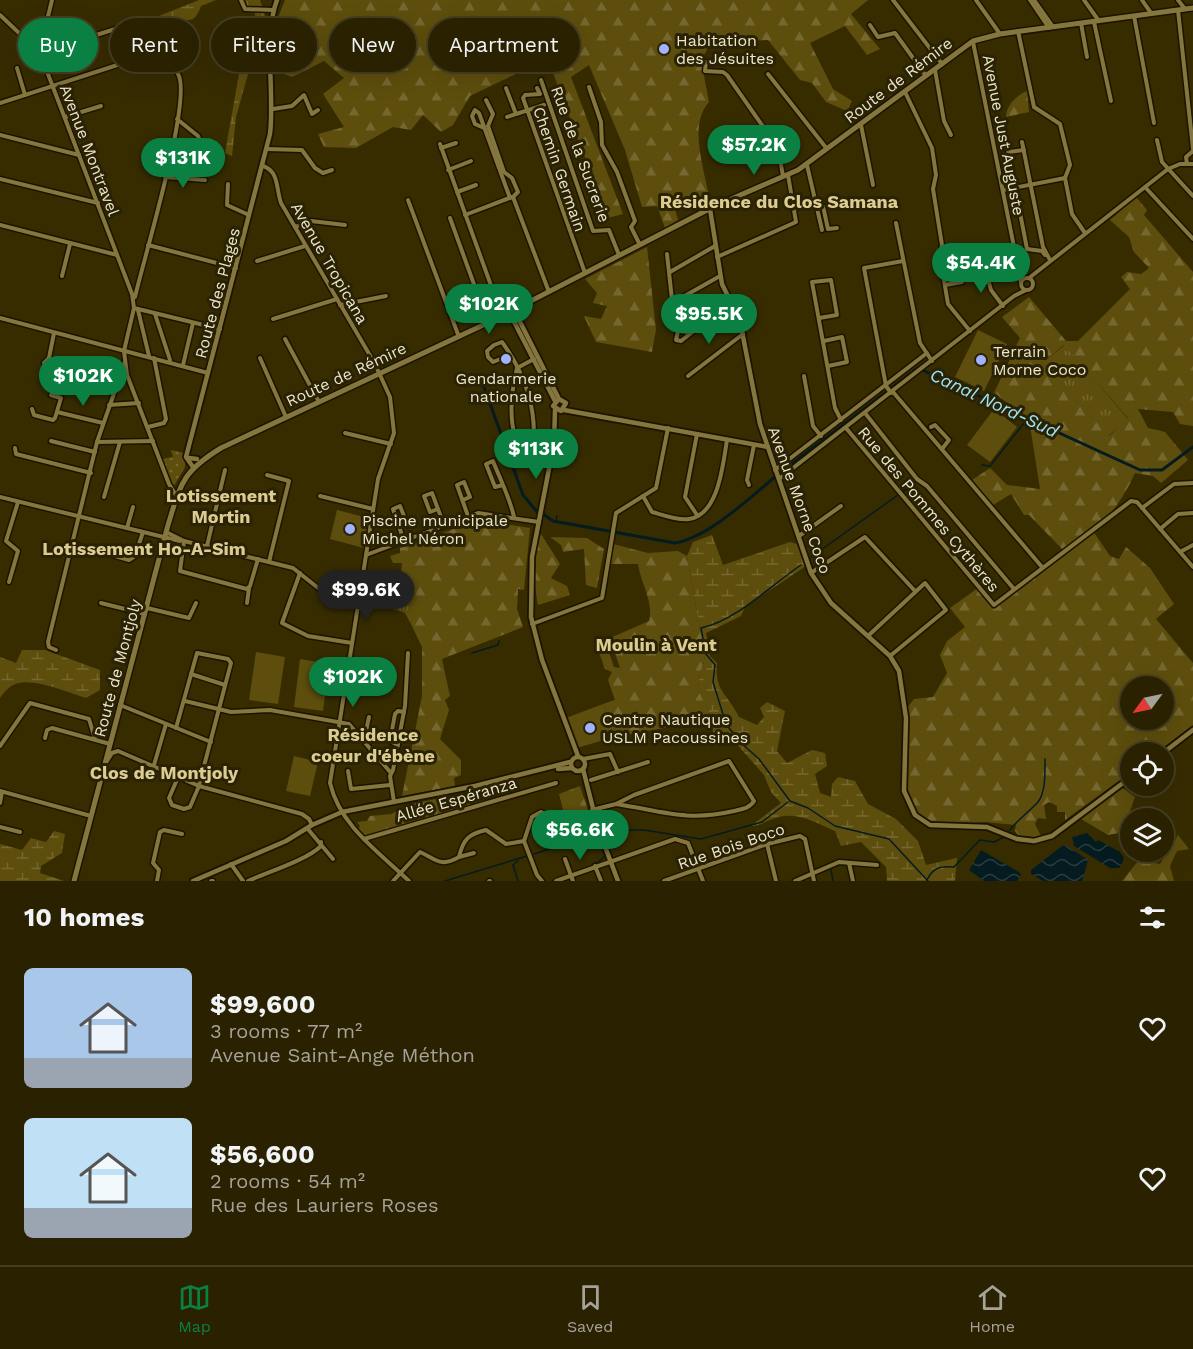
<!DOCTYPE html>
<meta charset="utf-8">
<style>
body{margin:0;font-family:"Work Sans",sans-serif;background:#352e0f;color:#f1f3f6;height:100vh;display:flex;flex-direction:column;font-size:22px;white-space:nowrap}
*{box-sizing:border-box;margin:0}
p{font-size:20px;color:#a5a399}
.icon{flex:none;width:33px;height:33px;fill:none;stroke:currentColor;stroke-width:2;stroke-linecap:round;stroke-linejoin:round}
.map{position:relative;height:881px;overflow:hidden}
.panel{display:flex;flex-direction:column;background:#292100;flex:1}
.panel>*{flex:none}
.top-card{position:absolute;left:18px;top:18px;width:600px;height:54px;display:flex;gap:12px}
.needle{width:39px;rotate:237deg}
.tools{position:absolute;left:1120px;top:676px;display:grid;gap:12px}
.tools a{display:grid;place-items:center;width:54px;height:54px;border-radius:50%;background:#292100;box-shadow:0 6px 24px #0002,0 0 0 2px #453e22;font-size:30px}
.price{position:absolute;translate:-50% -51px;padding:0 14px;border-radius:21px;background:#0b8043;color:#fff;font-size:20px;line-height:39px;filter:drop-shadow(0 2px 3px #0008)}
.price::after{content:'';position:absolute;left:50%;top:36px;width:18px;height:14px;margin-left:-9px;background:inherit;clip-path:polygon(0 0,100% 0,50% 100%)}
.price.selected{background:#222;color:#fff}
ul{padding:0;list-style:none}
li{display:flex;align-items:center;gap:18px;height:150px;padding:0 24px}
li span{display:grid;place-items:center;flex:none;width:168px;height:120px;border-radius:9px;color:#555}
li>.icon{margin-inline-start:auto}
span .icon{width:72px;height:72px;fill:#fffc;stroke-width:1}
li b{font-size:26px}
h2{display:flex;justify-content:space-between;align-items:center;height:72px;padding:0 24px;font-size:26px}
.pill{padding:0 21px;border-radius:27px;background:#292100;box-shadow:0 6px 24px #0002,0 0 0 2px #453e22;font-size:21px;line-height:54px}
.pill.selected{background:#0b8043;color:#fff}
.tabs{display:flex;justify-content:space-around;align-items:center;height:84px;border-top:2px solid #453e22;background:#292100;font-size:16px;color:#a5a399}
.tabs a{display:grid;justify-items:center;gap:3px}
.tabs .selected{color:#0b8043}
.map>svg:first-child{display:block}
.grass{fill:url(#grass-tufts)}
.forest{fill:url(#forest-firs);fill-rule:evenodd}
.wetland{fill:url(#wetland-marsh)}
.park{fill:url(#park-dots)}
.pitch{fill:#5d4e0d}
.water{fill:url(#water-waves)}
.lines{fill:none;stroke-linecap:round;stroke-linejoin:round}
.stream{stroke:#041b20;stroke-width:1.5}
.canal{stroke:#041b20;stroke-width:3}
.minor-casing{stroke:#1c1400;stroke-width:7}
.tertiary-casing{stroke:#1c1400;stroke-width:8}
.secondary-casing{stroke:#1c1400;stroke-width:8}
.minor{stroke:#85763e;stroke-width:4}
.tertiary{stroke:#85763e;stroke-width:4.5}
.secondary{stroke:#85763e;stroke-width:5}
.poi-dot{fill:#a2b2fd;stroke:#2a2204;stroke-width:2}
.labels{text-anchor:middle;stroke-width:6;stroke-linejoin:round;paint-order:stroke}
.poi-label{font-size:16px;fill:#ede5c8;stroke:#2a2204;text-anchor:start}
.street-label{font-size:16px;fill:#ede5c8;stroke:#2a2204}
.neighbourhood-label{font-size:18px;font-weight:bold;fill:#dccc91;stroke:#2a2204}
.water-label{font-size:18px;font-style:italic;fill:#9ee4f5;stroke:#2a2204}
</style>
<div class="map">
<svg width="1193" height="881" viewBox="0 0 1193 881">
<defs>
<pattern id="grass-tufts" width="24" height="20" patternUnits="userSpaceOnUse" patternTransform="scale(1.5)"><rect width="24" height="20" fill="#5d4e0d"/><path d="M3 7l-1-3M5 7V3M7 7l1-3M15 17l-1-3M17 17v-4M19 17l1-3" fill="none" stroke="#75672f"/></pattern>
<pattern id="forest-firs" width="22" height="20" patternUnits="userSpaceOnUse" patternTransform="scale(1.5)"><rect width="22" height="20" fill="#5d4e0d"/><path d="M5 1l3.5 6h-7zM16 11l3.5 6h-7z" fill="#75672f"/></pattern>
<pattern id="wetland-marsh" width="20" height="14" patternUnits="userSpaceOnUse" patternTransform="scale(1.5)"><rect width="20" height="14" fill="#5d4e0d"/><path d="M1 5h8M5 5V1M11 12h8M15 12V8" fill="none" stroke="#75672f"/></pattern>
<pattern id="park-dots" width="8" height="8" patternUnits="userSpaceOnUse" patternTransform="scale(1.5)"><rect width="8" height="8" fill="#5d4e0d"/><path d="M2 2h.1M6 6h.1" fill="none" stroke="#75672f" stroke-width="1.8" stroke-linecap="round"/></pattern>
<pattern id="water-waves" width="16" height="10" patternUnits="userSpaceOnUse" patternTransform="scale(1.5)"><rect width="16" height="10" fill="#041b20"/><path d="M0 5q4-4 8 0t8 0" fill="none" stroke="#293c3f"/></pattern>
</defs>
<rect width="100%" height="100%" fill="#372c00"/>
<g class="grass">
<polygon points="1065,345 1128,419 1108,436 1042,363"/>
<polygon points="401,573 419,583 411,624 405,613 390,608"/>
</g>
<g class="forest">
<path d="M285 0H868L851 14 880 49 867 55 845 26 810 43 833 89 852 101 847 111 826 102 812 83 800 80 768 40 711 43 701 60 709 102C687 126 706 173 710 203L701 208 687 202 674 206 678 220 665 228 657 206 642 207 625 150 589 65 571 77 623 214 608 218 553 73 524 70 470 96 453 125 441 132 423 115 411 130 393 127 356 148 324 147 318 134 344 127 323 94 344 78 324 61 292 77 277 71 278 18Z"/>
<path d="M1027 91 1029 112 1006 117C1006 105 1017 95 1027 91Z"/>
<path d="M1136 197 1147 210 1144 215 1193 272V426L1180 424 1173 412 1138 409 1148 428 1165 432 1188 460 1161 483 1153 476 1135 473C1124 497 1113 513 1093 531L1110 556 1119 559 1126 547 1150 568 1174 604 1156 619 1193 663V725L1156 753H1131V772L1065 820V812H1057V806L1049 802 1044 805 1046 819 1038 818 1035 824 1041 836 1021 839 1015 831 1016 825 985 822 952 824 930 822 919 815 910 800 907 784V708L914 699 933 697 947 673 940 655 947 641 965 627 950 608 978 588 993 606 1065 552 1029 515H1024L1011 494 993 505 972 480 990 468 1007 485 1040 489 1029 419 994 393 1020 338 1002 317 1029 297 1066 341H1078L1130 289 1121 277 1127 272 1141 274 1149 268 1134 252 1129 237 1110 220ZM1064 345 1128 418 1109 436 1042 363ZM1131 687H1164V720H1131Z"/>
<polygon points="647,247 656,330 652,352 596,342 584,316 601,319 607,306 593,303 597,293 585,279"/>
<polygon points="479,520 530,528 524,590 518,589 517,609 523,627 442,659 450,696 445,700 449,710 440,739 461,760 461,775 454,778 455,786 402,796 422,696 422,647 411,624 418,583 401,573 402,563 393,563 390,556 400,553 400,548"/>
<path d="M541 534 560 564 551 578 567 586 570 595 538 605C534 583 532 555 541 534Z"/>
<polygon points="550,537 587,538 604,549 597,588 586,585 584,549 563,552 561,545"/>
<path d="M613 544 648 553 678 551 687 556 705 657 697 687 711 716 691 722 686 717 664 728 614 737 603 704 615 700 608 680 612 672 605 669 596 644 608 650 614 667 620 668 610 638 649 621C654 602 641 584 638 564H610Z"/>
<polygon points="580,786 595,831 571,841 559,794"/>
<polygon points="1121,787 1135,797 1129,814 1131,841 1124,832 1108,835 1081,819"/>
<polygon points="456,795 477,795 481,802 364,837 358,830 360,826 357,822 367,821 370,816 391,814 411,804"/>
<polygon points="1178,835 1189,849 1177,851 1170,866 1174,881 1122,881 1139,860 1160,864"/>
</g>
<g class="wetland">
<path d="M199 0H216L201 6C192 30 187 13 174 25 171 27 170 30 168 32L161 29 168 49 146 57C152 45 143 36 136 25Z"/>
<path d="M244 0H260C268 21 276 56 250 67L236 117 232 156 225 153 242 57 236 44 256 21 254 9 247 8Z"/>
<path d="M712 535 723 565 790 542 797 544 806 566 745 607 741 616 706 633 710 656 717 663C714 691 728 694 739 717L757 725 764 717 760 708 767 702 785 711 777 751 787 763 812 750 825 753 827 766 815 774 820 793 831 797 832 784 838 777 855 781 868 804 896 819 918 841 926 865 957 858 955 881H887L886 867 861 842 841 846 835 831C816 823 799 812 779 817 768 819 762 826 751 826L781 803 771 792 764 775 734 741 715 746 711 716 697 687 705 657 687 556 693 542Z"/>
<path d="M22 650H45L100 670V690L86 698C70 693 36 679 19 683 11 684 4 692 0 698V657L16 663Z"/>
<polygon points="54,831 65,834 62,853 41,866 40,873 64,881 0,881 0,844 22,850 31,838 46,842"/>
</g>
<polygon class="park" points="171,450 185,453 185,467 174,486 171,485 162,459 173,457"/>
<g class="pitch">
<polygon points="978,330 1007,344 984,391 955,377"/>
<polygon points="994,409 1017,427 990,462 967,445"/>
<polygon points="337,510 368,518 364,548 330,539"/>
<polygon points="256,652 285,657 278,704 249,700"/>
<polygon points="300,659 329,664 323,711 294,707"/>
<polygon points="603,704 614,737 577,748 566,718"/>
<polygon points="294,756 318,762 310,796 286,791"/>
</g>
<g class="water">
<polygon points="1087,833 1096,842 1098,840 1120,852 1124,858 1120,868 1110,868 1074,846 1072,837"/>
<polygon points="1062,846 1067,846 1088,860 1082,881 1043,881 1031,874 1031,870"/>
<polygon points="981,850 1019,872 1021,875 1017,881 984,881 969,870"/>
</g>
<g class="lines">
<g class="stream">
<polyline points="442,341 452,337"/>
<polyline points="982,465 990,466 1028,418"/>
<polyline points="902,492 909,488"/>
<polyline points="556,522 557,516"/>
<polyline points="811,557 898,495"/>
<path d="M801 565C770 586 737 620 701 628L706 654 715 665 713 682 726 724 740 742 759 759 790 801 808 808 835 826 889 839 928 881"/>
<polyline points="472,653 498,645 499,641"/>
<polyline points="602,830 644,830 701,839 762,822 788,802"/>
<path d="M1010 830C1018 819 1029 812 1038 802 1046 792 1045 771 1045 759"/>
<polyline points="534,854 595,834 597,838"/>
<polyline points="598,862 605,856 599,840"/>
<polyline points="593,864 596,862"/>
<polyline points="831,870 833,881"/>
<path d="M927 880C933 867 941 866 954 867L980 840 994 842 1004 837"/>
<polyline points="445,881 527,856"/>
<polyline points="518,881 513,865 518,861"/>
</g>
<g class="canal">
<polyline points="480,376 523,495 538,513"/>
<polyline points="780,473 918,368 1140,470 1162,470 1193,447"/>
<path d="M543 514 553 521 675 543C709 537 748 499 775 477"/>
</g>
<g class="minor-casing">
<g id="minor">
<polyline points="241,0 245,9 273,10"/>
<polyline points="893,0 942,64"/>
<polyline points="976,0 1000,34"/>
<polyline points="1030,0 1049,28"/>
<polyline points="1034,0 1053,27"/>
<polyline points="1084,0 1099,21"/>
<polyline points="1142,0 1151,13"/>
<polyline points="1178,0 1185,9"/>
<polyline points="1178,10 1193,149"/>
<polyline points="0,15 38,51 43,61 132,294 134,308 124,351 127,375 169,484 177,497"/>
<polyline points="1134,16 1154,123"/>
<polyline points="1094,22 1111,101"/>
<polyline points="1081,23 1087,57"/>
<polyline points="870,25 878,37 895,33 926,76"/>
<polyline points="1018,31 1034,107 1060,124 1070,165 1065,178 1072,214 1085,233"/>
<polyline points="43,37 52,0"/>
<polyline points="973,42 1021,282"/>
<polyline points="38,51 43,37 73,27"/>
<polyline points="39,53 128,25"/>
<polyline points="706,62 705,71 723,72 727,75 778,148 783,176"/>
<polyline points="17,68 25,95"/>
<polyline points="935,70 944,121 951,135"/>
<polyline points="768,74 827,149"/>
<polyline points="541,80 593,231 609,230 619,255"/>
<polyline points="589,87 601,122 602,145 617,172 635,221 631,227 640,245"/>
<polyline points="506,88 516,114"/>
<polyline points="537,88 540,94 525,95 523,98 585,273"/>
<polyline points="905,92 932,148 936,175 933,189 942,245 940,256 948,304 970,331"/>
<polyline points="486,100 493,114 488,126 504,172 512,178 518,192 513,197"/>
<polyline points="0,103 142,57"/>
<polyline points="273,109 292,106 304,95 312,114 318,110"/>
<polyline points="65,117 101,106"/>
<polyline points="507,117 544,105"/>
<polyline points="177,119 198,136 204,150"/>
<polyline points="861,125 873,185"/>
<polyline points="484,128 475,124 472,116 475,110 479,113 510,198"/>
<polyline points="0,135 79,155"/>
<polyline points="1157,140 1162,162 1193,196"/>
<polyline points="1022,142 1043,247 1050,260"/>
<polyline points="440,144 502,316"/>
<polyline points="1007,145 1027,249 1042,251 1045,255"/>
<polyline points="441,148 456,143"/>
<polyline points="267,149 302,150 315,168 323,173 332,170"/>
<polyline points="1009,152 1024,150"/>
<polyline points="1187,164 1186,157 1193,151"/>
<polyline points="807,165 822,230"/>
<path d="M263 166C279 171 276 189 281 203L375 364 390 397 394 433 378 479 330 783C340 826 379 852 409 881"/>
<polyline points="448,170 471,161"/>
<polyline points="165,177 205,180"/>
<polyline points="0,179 98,203"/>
<polyline points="228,184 227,205 249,215"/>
<polyline points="1145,187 1193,239"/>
<polyline points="1003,190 1065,178"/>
<polyline points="457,192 476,185"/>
<polyline points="513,197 549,292"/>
<polyline points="408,200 459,337"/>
<polyline points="816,203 823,206 828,229 837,228"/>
<polyline points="465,215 512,197"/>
<polyline points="450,218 488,323"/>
<polyline points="896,223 920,343 932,361"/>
<polyline points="0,225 117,255"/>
<polyline points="295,227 311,221 345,225"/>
<polyline points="148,245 236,268"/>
<polyline points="667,254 674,318"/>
<polyline points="717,257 796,222 788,175"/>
<polyline points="257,261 305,246"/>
<polyline points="985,268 991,290 1003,306"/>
<polyline points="670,272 715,246"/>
<polyline points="62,276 70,244"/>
<circle cx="1027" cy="284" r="6"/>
<polyline points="1029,278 1168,169 1180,164 1193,164"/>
<polyline points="945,285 962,282"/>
<path d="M133 298 135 297C143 261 193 98 178 74"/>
<polyline points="674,302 720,276"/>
<polyline points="340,305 386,296"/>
<polyline points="134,308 220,329"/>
<polyline points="138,310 149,356"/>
<polyline points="155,314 170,360"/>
<polyline points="0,318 208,373"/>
<polyline points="819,318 837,315 831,280 812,282 835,408 841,420"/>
<polyline points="273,319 337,299"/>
<polyline points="689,332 678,331 676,340 681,341 723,308 728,297"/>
<polyline points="285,339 319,402"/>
<polyline points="824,341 842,337 847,362 828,366"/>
<path d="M510 355 493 362 488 357 487 351 494 345 502 342C526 375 539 414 532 454L526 459C507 434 510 397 517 368"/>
<polyline points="260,358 286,417"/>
<polyline points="44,363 49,358 54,333"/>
<polyline points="183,365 193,323"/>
<polyline points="517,368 534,359"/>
<polyline points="688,376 743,334"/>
<polyline points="804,376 813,426 821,436"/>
<polyline points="893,392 1042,567"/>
<polyline points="891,393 886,386 864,268 903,261"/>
<polyline points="109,405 139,403"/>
<polyline points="32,409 34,415 53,420 55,418 61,398 51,395"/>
<polyline points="57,412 103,423"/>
<polyline points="865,413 917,479 927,486 1014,589"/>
<polyline points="148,427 164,423 166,419 154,358"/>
<polyline points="931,427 935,425 949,440 942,449"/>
<polyline points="846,428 994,605 1131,501 1137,502 1193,567"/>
<polyline points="345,433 391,444"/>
<polyline points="697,434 685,497 697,515"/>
<polyline points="51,441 95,452"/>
<polyline points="97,442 153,441"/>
<polyline points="15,448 16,454 91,473"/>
<polyline points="532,454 552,459"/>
<polyline points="775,470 927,353"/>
<polyline points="267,475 289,481 269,562"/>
<polyline points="779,479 1014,296 1026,290"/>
<path d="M503 485 495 487 486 464 493 461C500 479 510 498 514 517"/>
<polyline points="749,485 747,480 754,445"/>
<polyline points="320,496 373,509"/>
<path d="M643 496 652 512C663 515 678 521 689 519 719 515 723 463 727 440"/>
<polyline points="0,497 180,541"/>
<polyline points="104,497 120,442"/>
<polyline points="463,500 470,497 464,482 457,485 468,516"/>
<polyline points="1142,508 1174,484 1193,483"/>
<polyline points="438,509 430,512 424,496 432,493 444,525"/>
<polyline points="398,525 406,521 400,506 393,509 404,541"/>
<polyline points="127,528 133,507"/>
<polyline points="1160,529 1178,514 1193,513"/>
<polyline points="166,532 184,541 293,568 327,595 359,597"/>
<polyline points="799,536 841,506"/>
<polyline points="184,541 180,571 247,589 250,586 258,559"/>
<polyline points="73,544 129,560 135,556 143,532"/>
<polyline points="207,546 225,470"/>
<polyline points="1180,552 1193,545"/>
<polyline points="366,555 478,513 539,522"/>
<polyline points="300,573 282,623 308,636 352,643"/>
<polyline points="811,573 865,537 915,591"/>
<polyline points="9,582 18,551 6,541 18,502"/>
<polyline points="101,603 145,614"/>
<polyline points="247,603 249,588"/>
<polyline points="147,608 189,618 196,603"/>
<polyline points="532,624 602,598 616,513 656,488 668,428"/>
<polyline points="869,635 925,583 946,610 890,656"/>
<polyline points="56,650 49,647 48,642 97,442 125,362"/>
<polyline points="191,674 225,685"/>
<polyline points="185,701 231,712 270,710 349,724 391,773"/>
<polyline points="120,705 211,742"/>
<polyline points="176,728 197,653 228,659 231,663 199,785"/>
<polyline points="360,735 366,731 369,717"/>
<polyline points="45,738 47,730 52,728 110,744"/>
<polyline points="398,745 390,741 395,714 398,711 404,712"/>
<polyline points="0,746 30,703 89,719 95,739"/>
<polyline points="583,759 610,754 618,772"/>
<polyline points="107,761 112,753 118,751 199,786 302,814 309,819 312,825"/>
<polyline points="154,765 166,724"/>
<polyline points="348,771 351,789 390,785"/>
<polyline points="179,775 169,798 172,805 184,809 190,807 199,786"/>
<polyline points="591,780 648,762"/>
<polyline points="0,791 91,816"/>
<polyline points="394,802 390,776 393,770 405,706 408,653"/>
<polyline points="0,803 2,792"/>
<path d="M592 810 616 804 634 795 729 761 754 801C750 808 742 809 734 811 686 822 662 811 616 804"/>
<polyline points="0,827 20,832"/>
<polyline points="307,828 333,859"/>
<polyline points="364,839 556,783"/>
<polyline points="524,841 532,817 541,812 547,816 552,838"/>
<polyline points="767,844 776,881"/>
<polyline points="459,857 474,853"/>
<polyline points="565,859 573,881"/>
<polyline points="849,863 853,881"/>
<polyline points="231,864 243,881"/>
<polyline points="595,866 601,881"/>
<polyline points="157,881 159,870 153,863 160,832 164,830 182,834"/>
<polyline points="211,881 213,881"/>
<path d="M248 881C268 872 307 860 321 846V842"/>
<path d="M393 881 420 852C436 859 440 868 459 857 463 840 468 834 486 830L506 844 524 841 537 875 542 881"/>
<polyline points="489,881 490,881"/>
<polyline points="556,881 675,839 688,843 703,881"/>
<polyline points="664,881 767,844 800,836 805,839 814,881"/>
<polyline points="795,881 839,862 877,865"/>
</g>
</g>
<g class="tertiary-casing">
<g id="tertiary">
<polyline points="710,209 722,284 740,321 760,424 811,573 831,603 890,656 899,671 906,718 904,791 915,815 930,825 987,827 1017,839 1034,841 1052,836 1131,777"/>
<polyline points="514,310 559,399 566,403 561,411 553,406 559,399"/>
<polyline points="509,312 555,401"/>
<polyline points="555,410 554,443 532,557 531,617 542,660 578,756"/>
<polyline points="564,410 768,447"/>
<polyline points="189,458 197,459"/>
<path d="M193 467 186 457 270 134C275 94 263 36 277 0"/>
<polyline points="1163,753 1193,730"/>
<circle cx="578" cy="764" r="7"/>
<polyline points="558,769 572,768"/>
<polyline points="583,769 598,828 618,881"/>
<polyline points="193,881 286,841 312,825 342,812 475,786 570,762"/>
</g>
</g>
<g class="secondary-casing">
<path id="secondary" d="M74 881 168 525C181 483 182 472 221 448L496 319 715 206 798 170 973 41 1000 34 1193 8"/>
</g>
<use href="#minor" class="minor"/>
<use href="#tertiary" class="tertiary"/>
<use href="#secondary" class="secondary"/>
</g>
<g class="poi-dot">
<circle cx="664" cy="49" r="6"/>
<circle cx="506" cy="359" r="6"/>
<circle cx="981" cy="360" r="6"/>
<circle cx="350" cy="529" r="6"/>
<circle cx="590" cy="728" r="6"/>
</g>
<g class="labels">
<g class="poi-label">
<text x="676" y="46">Habitation<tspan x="676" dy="18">des Jésuites</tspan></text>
<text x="993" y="357">Terrain<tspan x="993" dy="18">Morne Coco</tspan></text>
<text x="506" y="384" text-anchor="middle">Gendarmerie<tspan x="506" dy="18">nationale</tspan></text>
<text x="362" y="526">Piscine municipale<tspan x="362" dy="18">Michel Néron</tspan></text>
<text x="602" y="725">Centre Nautique<tspan x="602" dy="18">USLM Pacoussines</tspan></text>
</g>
<g class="street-label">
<text transform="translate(898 80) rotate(-37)" y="6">Route de Rémire</text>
<text transform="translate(1004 135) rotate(79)" y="6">Avenue Just Auguste</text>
<text transform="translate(90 150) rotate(69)" y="6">Avenue Montravel</text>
<text transform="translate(581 154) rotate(70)" y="6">Rue de la Sucrerie</text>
<text transform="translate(560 169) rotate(71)" y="6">Chemin Germain</text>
<text transform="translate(330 263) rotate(60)" y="6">Avenue Tropicana</text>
<text transform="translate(217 293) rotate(-75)" y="6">Route des Plages</text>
<text transform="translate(346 374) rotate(-25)" y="6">Route de Rémire</text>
<text transform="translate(800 500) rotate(70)" y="6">Avenue Morne Coco</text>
<text transform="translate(929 509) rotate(50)" y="6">Rue des Pommes Cythères</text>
<text transform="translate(117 668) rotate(-75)" y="6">Route de Montjoly</text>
<text transform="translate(456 799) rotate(-16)" y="6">Allée Espéranza</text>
<text transform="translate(731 846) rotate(-19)" y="6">Rue Bois Boco</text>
</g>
<g class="neighbourhood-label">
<text x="779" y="208">Résidence du Clos Samana</text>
<text x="221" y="502">Lotissement<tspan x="221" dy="21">Mortin</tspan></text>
<text x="144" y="555">Lotissement Ho-A-Sim</text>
<text x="656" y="651">Moulin à Vent</text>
<text x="373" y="741">Résidence<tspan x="373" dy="21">coeur d'ébène</tspan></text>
<text x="164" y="779">Clos de Montjoly</text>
</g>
<g class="water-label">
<text transform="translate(994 403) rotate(25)" y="6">Canal Nord-Sud</text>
</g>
</g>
</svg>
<div class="tools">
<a><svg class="needle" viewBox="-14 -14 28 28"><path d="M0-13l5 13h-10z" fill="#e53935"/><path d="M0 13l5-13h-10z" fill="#a5a399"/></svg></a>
<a><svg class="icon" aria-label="locate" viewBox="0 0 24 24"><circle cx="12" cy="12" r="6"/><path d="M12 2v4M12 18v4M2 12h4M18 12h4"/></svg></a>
<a><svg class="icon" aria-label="layers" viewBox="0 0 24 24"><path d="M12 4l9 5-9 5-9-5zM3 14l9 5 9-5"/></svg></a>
</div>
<b class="price" style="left:754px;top:176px">$57.2K</b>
<b class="price" style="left:183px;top:189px">$131K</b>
<b class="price" style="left:981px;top:294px">$54.4K</b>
<b class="price" style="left:489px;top:335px">$102K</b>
<b class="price" style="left:709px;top:345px">$95.5K</b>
<b class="price" style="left:83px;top:407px">$102K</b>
<b class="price" style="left:536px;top:480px">$113K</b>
<b class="price selected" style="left:366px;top:621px">$99.6K</b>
<b class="price" style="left:353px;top:708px">$102K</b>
<b class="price" style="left:580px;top:861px">$56.6K</b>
<div class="top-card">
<a class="pill selected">Buy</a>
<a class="pill">Rent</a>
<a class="pill">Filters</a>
<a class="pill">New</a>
<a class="pill">Apartment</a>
</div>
</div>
<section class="panel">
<h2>10 homes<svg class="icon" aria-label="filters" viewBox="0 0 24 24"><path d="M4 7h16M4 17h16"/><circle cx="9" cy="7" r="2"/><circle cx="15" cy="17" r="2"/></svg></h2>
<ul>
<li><span style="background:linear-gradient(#a9c7e8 75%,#9aa5b1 0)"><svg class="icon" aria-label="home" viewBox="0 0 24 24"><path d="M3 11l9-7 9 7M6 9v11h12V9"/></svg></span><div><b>$99,600</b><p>3 rooms · 77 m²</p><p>Avenue Saint-Ange Méthon</p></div><svg class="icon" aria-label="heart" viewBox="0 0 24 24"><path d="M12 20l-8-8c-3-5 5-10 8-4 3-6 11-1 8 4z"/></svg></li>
<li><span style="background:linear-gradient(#bfe0f5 75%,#9aa5b1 0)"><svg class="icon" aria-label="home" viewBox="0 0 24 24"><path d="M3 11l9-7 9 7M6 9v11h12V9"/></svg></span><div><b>$56,600</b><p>2 rooms · 54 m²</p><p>Rue des Lauriers Roses</p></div><svg class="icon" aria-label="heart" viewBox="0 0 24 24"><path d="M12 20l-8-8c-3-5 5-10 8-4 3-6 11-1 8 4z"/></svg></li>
</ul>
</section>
<nav class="tabs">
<a class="selected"><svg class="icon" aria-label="map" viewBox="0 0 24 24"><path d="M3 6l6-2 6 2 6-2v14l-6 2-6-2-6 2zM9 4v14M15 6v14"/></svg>Map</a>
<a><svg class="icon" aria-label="saved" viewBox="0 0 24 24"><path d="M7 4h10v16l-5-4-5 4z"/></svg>Saved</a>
<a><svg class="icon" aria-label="home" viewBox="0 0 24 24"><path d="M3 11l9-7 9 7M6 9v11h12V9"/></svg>Home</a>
</nav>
